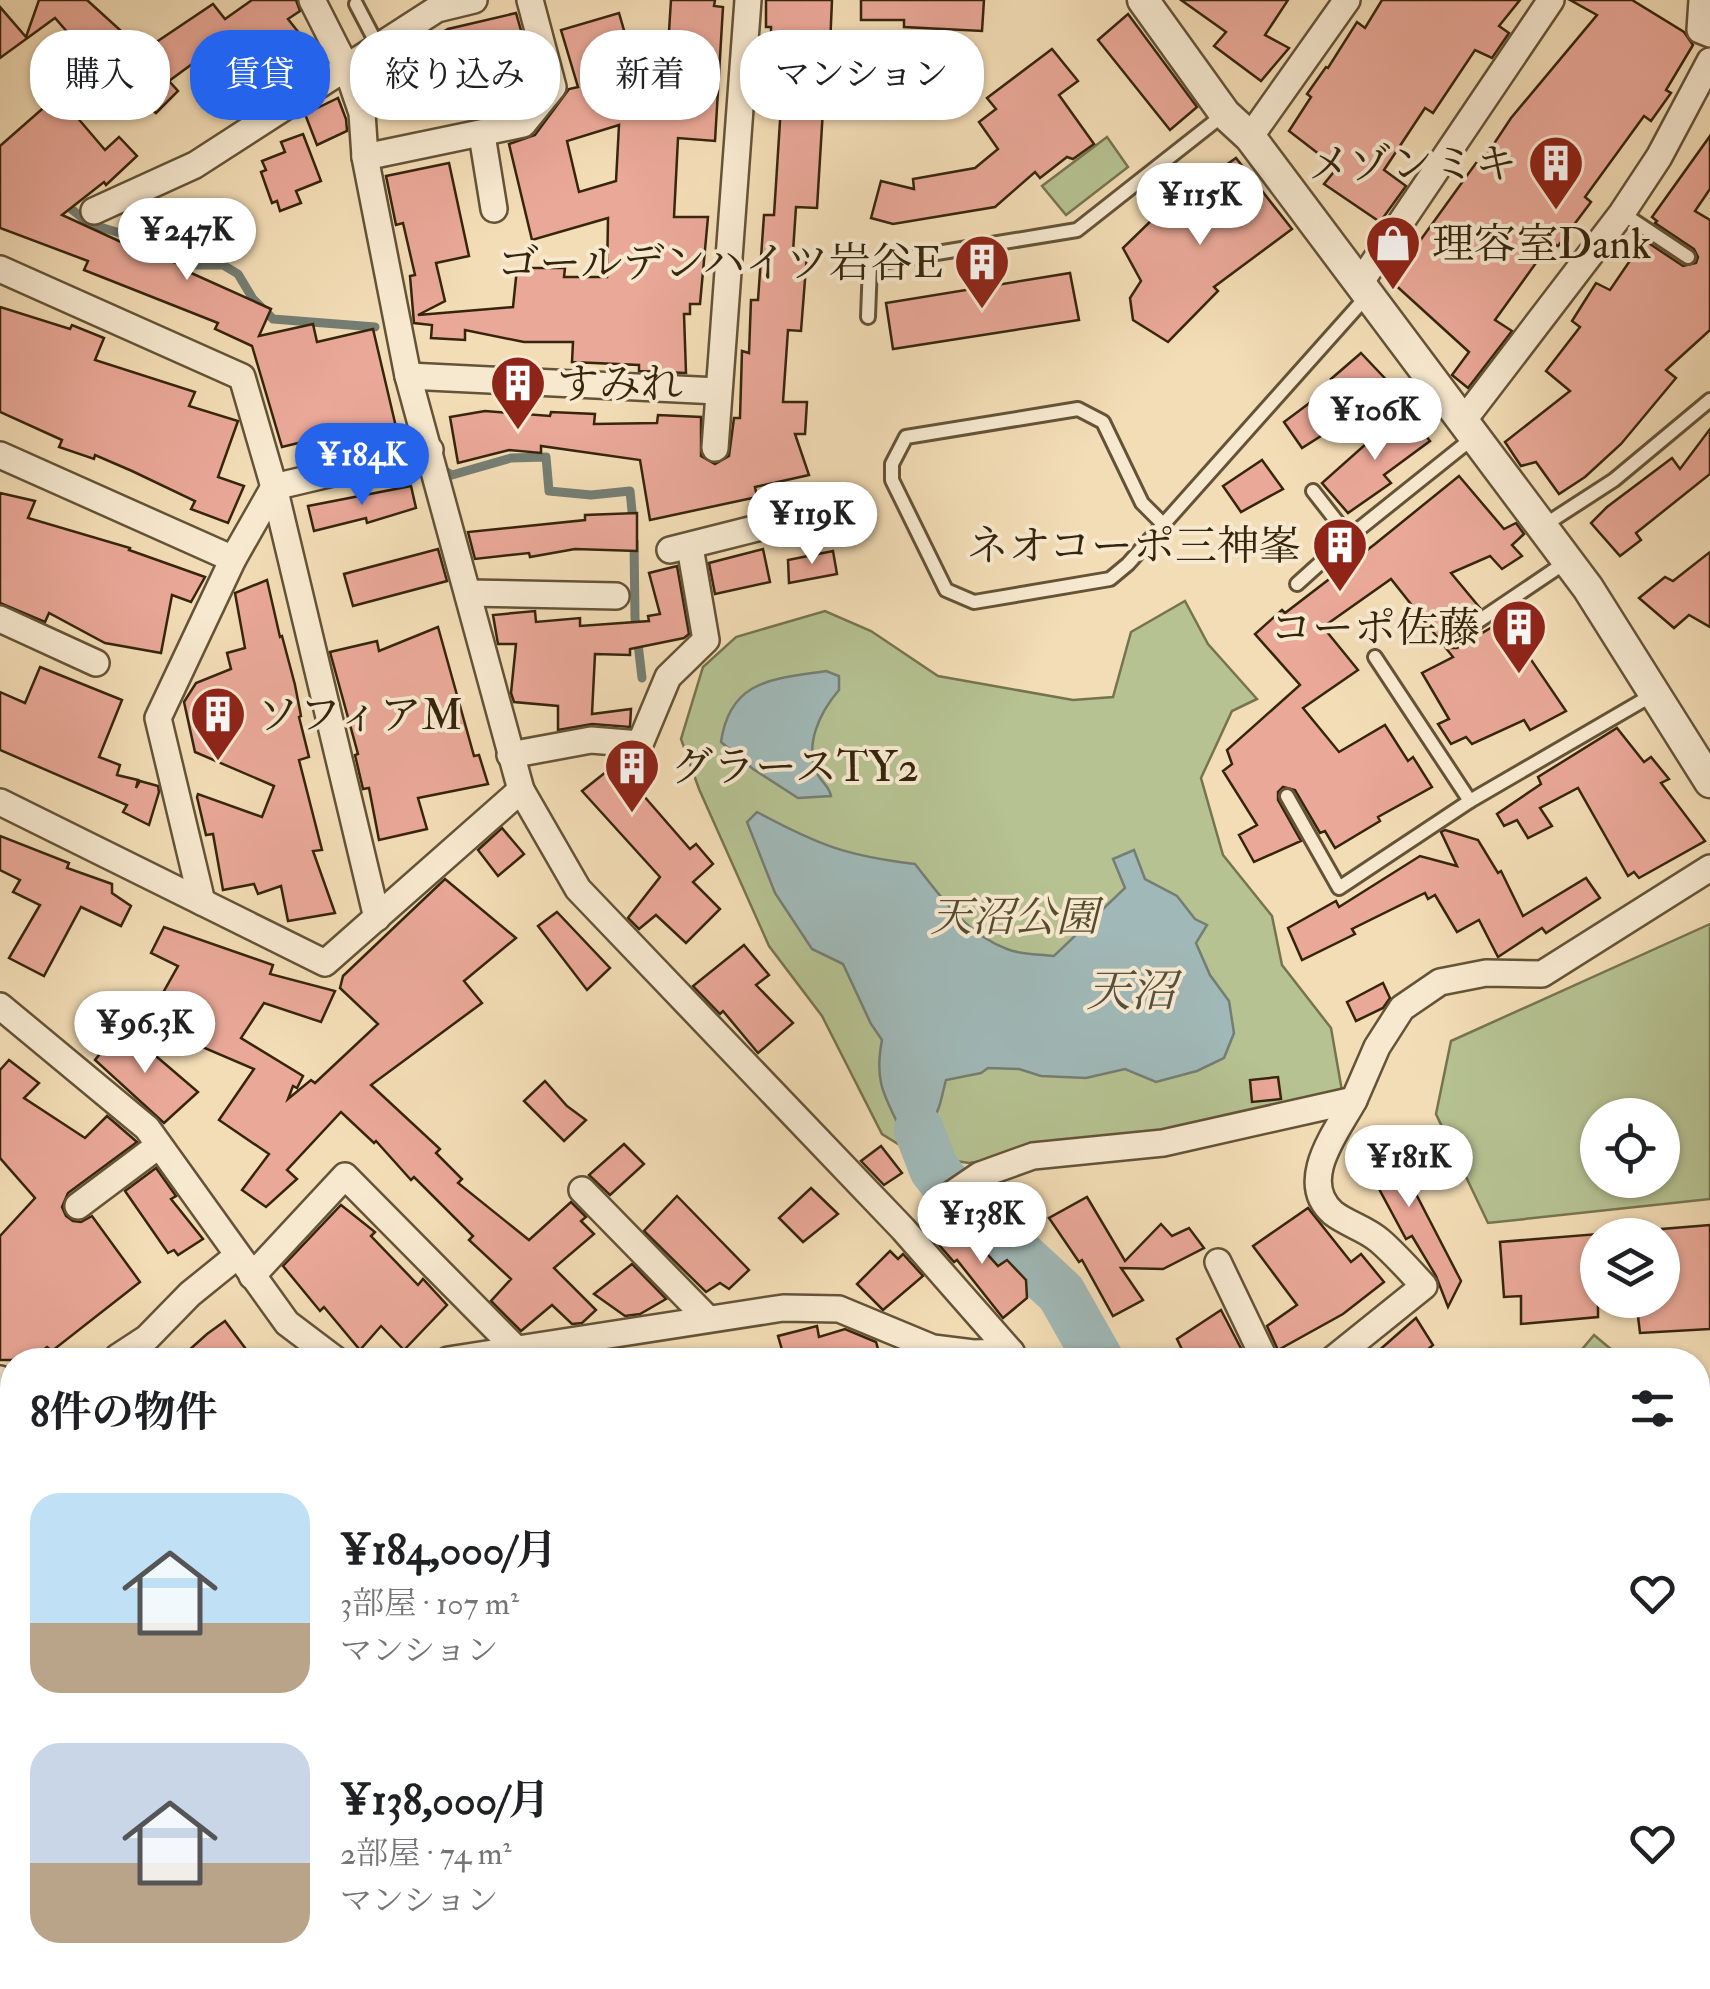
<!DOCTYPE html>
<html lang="ja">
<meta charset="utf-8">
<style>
body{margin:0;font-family:"IM FELL Double Pica","Noto Serif JP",serif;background:#f2f2f2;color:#202124;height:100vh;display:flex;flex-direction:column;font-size:38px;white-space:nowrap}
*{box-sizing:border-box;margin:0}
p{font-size:32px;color:#757577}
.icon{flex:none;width:55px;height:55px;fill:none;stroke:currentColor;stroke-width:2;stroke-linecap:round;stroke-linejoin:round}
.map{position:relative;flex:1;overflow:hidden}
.sheet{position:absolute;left:0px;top:1348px;width:1710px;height:642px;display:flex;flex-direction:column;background:#fff;border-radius:40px 40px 0 0;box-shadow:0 2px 8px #0004}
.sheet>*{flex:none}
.top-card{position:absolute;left:30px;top:30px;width:1000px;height:90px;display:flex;gap:20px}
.tools{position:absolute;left:1580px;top:1098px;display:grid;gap:20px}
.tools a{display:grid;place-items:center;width:100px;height:100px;border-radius:50%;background:#fff;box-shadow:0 2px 8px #0004;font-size:50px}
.price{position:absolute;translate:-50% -85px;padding:0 22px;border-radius:35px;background:#fff;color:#222;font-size:32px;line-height:65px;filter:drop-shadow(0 2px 5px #0008)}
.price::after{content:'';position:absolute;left:50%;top:60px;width:30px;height:22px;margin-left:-15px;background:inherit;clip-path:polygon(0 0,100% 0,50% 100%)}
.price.selected{background:#2563eb;color:#fff}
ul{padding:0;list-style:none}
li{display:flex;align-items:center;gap:30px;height:250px;padding:0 30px}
li span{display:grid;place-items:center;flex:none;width:280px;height:200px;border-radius:30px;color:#555}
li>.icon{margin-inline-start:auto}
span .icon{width:120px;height:120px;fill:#fffc;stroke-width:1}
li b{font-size:42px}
h2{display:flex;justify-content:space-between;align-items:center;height:120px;padding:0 30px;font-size:42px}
.chip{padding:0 35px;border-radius:40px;background:#fff;box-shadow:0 2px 8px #0004;font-size:35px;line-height:90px}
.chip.selected{background:#2563eb;color:#fff}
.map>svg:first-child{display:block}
.green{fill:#b6c292;stroke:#767450;stroke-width:2.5;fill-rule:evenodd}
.water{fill:#a0b9b8;stroke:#757e74;stroke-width:2.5}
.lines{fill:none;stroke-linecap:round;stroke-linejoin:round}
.stream{stroke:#757e74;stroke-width:9}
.river{stroke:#a0b9b8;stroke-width:50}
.building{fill:#eaa898;stroke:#35250d;stroke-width:2.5;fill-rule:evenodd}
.service-casing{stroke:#645337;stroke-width:18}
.minor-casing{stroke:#645337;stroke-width:30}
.tertiary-casing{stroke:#645337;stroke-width:35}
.service{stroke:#f7e9d0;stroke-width:12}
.minor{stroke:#f7e9d0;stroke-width:25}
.tertiary{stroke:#f7e9d0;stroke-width:30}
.labels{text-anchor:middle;stroke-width:8;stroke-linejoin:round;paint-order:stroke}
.poi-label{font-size:42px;fill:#35250d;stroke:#f7e9d0;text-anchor:end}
.park-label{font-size:42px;font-style:italic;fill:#554c2e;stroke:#f7e9d0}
.water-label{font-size:45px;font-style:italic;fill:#555140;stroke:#f7e9d0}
</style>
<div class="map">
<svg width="1710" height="1989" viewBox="0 0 1710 1989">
<rect width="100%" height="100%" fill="#f3ddb6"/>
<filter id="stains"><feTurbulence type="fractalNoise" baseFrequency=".002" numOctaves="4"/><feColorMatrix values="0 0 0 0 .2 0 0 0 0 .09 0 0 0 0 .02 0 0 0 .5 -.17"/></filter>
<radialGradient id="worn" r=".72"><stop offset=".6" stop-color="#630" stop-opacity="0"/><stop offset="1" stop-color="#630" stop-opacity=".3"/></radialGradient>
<g class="green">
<polygon points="1107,137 1128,167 1066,215 1042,186"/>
<polygon points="1185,601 1208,644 1257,699 1232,711 1201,778 1223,855 1272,916 1282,965 1331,1028 1342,1091 1250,1120 969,1163 916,1155 882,1134 822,1016 769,946 699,789 681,739 703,667 736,637 825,611 871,631 938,676 1073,700 1113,697 1131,632"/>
<path d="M1710 924V1199L1488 1223 1436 1114 1451 1041ZM1662 1115V1180H1598V1115Z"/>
<polygon points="1594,1335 1624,1360 1573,1360"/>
<polygon points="1422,1978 1484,1978 1512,1989 1406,1989"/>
</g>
<g class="water">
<path d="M826 671 839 676V690C820 712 803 746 818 775 823 784 829 786 831 796L798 798 753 769 721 742C730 679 774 679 826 671Z"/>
<path d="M757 812C818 845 847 856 915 864 941 897 966 934 1007 949 1021 955 1039 954 1054 956L1125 888 1113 859 1134 850 1145 879 1177 896 1195 919 1207 925 1196 943 1210 975 1229 1001 1234 1033 1224 1058 1197 1071 1156 1082 1125 1069 1086 1078 1041 1076 1019 1069 988 1068 981 1073 946 1080C938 1110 939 1130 901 1130 884 1095 874 1081 882 1040L871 1024 843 964 812 949 775 893 747 822Z"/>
</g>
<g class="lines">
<g class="stream">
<polyline points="65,204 90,224 123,234 187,265 223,265 238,274 253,299 273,319 375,327"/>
<polyline points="442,469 452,475 511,458 546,457 549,491 591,495 630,491 633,521"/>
<polyline points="634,541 635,618 642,678"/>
</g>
<g class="river">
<polyline points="919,1130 934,1169 952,1192 1061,1293 1099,1360"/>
<polyline points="1504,1978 1515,1989"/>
</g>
</g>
<g class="building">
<polygon points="39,0 87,0 143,51 213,4 225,19 252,0 296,0 300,11 288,19 314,52 257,95 218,45 169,81 178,91 156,113 146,105 138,113 55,18 0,58 0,7 26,37"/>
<path d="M671 0H715L714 6 723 7 715 141 678 138 674 217H708L700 304H690V314H684L686 373 639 371V365L572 362 573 342H524L465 330V340L431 338 432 325 414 323 410 276 415 275 403 223 396 225 386 176 449 163 469 256 436 263 445 301 418 315 513 307 517 268H565L564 277H607L608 218 532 240 509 144 535 135 569 89 578 87 561 30 619 13 628 44 668 47ZM619 125 616 181 579 192 567 141Z"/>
<polygon points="766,0 832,0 828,93 824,93 817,208 796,207 793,252 807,254 801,331 788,330 783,402 807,402 805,434 795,434 809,475 755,487 757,497 650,520 640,460 541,446 541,453 509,450 458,463 450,417 485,411 550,416 551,412 595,414 594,424 657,423 658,415 701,417 701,456 715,464 729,456 734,418 740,418 742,351 749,353 751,300 758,300 764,215 774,215 782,90 771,90 771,27 766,27"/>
<polygon points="861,0 984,0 982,31 904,27 904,20 861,20"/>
<polygon points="1181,0 1288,0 1265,35 1289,48 1261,81 1214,46 1226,32"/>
<polygon points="1382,0 1520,0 1499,26 1509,33 1492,58 1475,50 1433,113 1425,108 1384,170 1406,186 1380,222 1324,184 1337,168 1289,131 1311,97 1307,94 1326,67 1328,68 1357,22 1365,28"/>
<polygon points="1570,0 1632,0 1684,32 1693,45 1666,90 1671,93 1651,121 1644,116 1585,197 1591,202 1558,246 1551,242 1495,320 1512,331 1468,388 1452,375 1469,352 1391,281 1476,163 1480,165 1511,118 1597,15"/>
<polygon points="516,13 526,48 512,51 523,98 514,109 501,112 500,108 454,118 441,67 393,97 378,72 448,29"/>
<polygon points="1128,14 1197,107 1170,130 1098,40"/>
<polygon points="1052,49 1078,81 1059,95 1094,144 1073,159 1067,157 1040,178 1035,172 995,207 893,224 871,218 881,181 914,189 913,179 975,168 998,149 979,122 996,109 987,98"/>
<polygon points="58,95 105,150 119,137 137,156 106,185 104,182 62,215 143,252 144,250 181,265 180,268 271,309 259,336 313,324 317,342 373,329 396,427 345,438 343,432 282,447 252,346 215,329 218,323 84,270 88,261 0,228 0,146"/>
<polygon points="338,98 346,119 347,131 317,145 305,114"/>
<polygon points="303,134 321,181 296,191 301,203 280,211 277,201 272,203 261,172 266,170 262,161 285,152 281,142"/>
<polygon points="1710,136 1710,189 1695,211 1710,220 1710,330 1666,370 1676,378 1621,444 1585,477 1559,494 1536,462 1521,466 1505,442 1570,391 1546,371 1580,327 1572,321 1596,283 1610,290 1644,240 1683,266 1696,263 1698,257 1694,249 1655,223 1657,221 1652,217"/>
<polygon points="1236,158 1292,229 1214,287 1218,291 1168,342 1133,320 1130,298 1141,281 1123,248 1158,214 1164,216 1186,202 1185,194"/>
<polygon points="1070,273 1079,320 893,349 886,303"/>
<polygon points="0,307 70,329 72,325 104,338 95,360 195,392 189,406 238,421 218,477 244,486 228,523 191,509 195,501 132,471 95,455 94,459 59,447 62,440 0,412"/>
<polygon points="1361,353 1395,389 1302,448 1284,422 1335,384 1331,379"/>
<polygon points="1404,410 1430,441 1384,475 1391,483 1348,513 1322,483"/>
<polygon points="1710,429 1710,474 1636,533 1641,540 1620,556 1591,523 1607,507 1672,458 1680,469"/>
<polygon points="1262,460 1283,489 1241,512 1223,486"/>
<polygon points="1459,476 1504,529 1516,523 1524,534 1512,545 1522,556 1502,569 1490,556 1451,573 1480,608 1446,631 1443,644 1449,648 1457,648 1504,620 1566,711 1530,730 1524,720 1472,744 1466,737 1451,744 1438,724 1449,719 1422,673 1453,657 1391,579 1323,627 1358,670 1303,708 1339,752 1385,725 1408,761 1413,757 1432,787 1378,817 1380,821 1335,848 1325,831 1320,833 1295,790 1283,787 1278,792 1278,800 1301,841 1254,862 1239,835 1257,825 1223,771 1232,764 1227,750 1300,685 1255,634 1282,610 1285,613 1375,544"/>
<polygon points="411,486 416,508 367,523 366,518 314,531 308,506"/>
<polygon points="0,493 35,501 28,518 130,548 129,550 205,577 191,602 172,595 161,653 105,643 49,613 45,622 0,603"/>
<polygon points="637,513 637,551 575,549 530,557 529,553 475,559 468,532 585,520 585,515"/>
<polygon points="438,549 447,581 353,606 344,574"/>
<polygon points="763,549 770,582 715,594 709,563"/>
<polygon points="833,551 837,574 789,583 788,560"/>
<polygon points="1710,552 1710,627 1689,615 1674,628 1639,598 1665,577 1673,581"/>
<polygon points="677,566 689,634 684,638 630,649 630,655 595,654 592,714 631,709 630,727 592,724 558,730 558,706 514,702 511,693 516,644 498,644 493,615 535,611 536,622 580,618 580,626 649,621 648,616 660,614 649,573"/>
<polygon points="267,580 280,637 282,636 295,685 301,716 299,717 309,757 299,760 322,850 313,851 335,913 288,921 281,886 258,894 254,884 223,890 213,834 206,835 197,797 198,794 262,817 274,786 195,752 184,702 196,683 231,669 227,653 245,648 235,593"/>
<polygon points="438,627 474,756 479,755 488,784 418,798 427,829 379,840 369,788 363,789 355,755 358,754 330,652 377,641 379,651"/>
<polygon points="40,667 122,700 99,757 120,765 117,775 138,780 136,788 140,781 158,786 159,792 149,825 123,812 127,805 0,750 0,692 25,703"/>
<polygon points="1617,728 1644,762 1651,757 1669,779 1661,783 1705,841 1639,878 1634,872 1628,876 1578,788 1540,808 1552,826 1528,838 1517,820 1504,826 1497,814 1541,784 1538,777"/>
<polygon points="616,764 690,849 696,844 713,864 693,882 720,909 686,943 656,915 639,929 628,918 660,877 582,791"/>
<polygon points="502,828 524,854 498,876 478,850"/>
<polygon points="1445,830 1478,840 1498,873 1501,871 1523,916 1586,878 1600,898 1546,933 1542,928 1498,957 1479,920 1457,932 1435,895 1428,899 1425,893 1352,929 1355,934 1302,960 1288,928 1336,901 1339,907 1420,856 1457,866 1441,832"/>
<polygon points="0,836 69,863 67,868 112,884 112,893 131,906 121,926 81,907 44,976 9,958 40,905 13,892 20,880 0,870"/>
<polygon points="445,879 516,938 464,981 482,1003 371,1085 440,1149 436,1153 462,1179 458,1183 529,1240 571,1202 586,1217 581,1221 594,1234 554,1268 596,1310 582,1323 572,1324 552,1305 521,1331 491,1301 511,1279 469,1240 473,1236 414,1177 411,1180 376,1141 374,1143 341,1112 287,1170 297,1179 266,1207 242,1190 269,1154 219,1120 254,1069 146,1023 178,966 151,953 164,927 273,965 270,974 335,991 321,1022 264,1003 241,1038 303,1076 297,1088 293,1086 288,1099 311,1080 315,1083 378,1024 340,988 343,976"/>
<polygon points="557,912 610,968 587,990 538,926"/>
<polygon points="744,945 769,975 756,985 793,1023 758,1053 723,1011 720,1014 693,986"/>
<polygon points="1383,983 1390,998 1383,1008 1356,1021 1347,1002"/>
<polygon points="122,1027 198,1092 164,1123 95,1060"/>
<polygon points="9,1060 39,1083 24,1098 85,1138 107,1116 137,1142 68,1193 62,1207 66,1216 73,1221 81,1222 92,1216 140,1282 52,1351 47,1347 30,1360 0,1360 0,1236 35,1198 0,1158 0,1070"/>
<polygon points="1278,1077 1281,1099 1252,1102 1250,1080"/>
<polygon points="545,1081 567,1106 586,1120 564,1141 524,1101"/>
<polygon points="1391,1135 1416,1194 1461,1281 1448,1307 1436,1276 1412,1236 1406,1239 1357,1148"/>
<polygon points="624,1144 644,1164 610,1195 589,1175"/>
<polygon points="881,1146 902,1173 884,1185 861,1161"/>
<polygon points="156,1168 176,1196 171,1199 203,1239 178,1255 174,1250 168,1253 125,1191"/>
<polygon points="811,1188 838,1214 803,1242 779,1218"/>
<polygon points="677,1196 749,1270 729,1289 720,1283 706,1292 644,1231"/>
<polygon points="1087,1197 1125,1261 1161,1224 1172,1236 1189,1228 1204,1248 1163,1269 1121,1268 1143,1300 1113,1316 1082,1260 1079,1262 1049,1218"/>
<polygon points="341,1205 375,1232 371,1236 418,1285 423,1279 447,1305 404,1350 381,1326 360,1350 324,1307 320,1311 283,1266"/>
<polygon points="1308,1208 1351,1262 1361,1254 1384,1282 1343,1314 1278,1350 1267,1326 1297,1305 1253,1246"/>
<polygon points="955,1218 998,1266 1007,1260 1026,1280 1027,1298 1003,1318 957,1260 954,1262 925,1229 933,1220 938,1227"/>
<polygon points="1710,1225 1710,1329 1640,1333 1636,1300 1662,1300 1662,1229"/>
<polygon points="1598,1234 1598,1317 1521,1324 1521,1296 1504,1297 1500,1242"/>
<polygon points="890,1251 898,1259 903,1254 923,1276 883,1310 857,1284"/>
<polygon points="632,1264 666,1299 640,1314 625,1316 594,1294"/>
<polygon points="1221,1310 1247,1360 1187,1360 1177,1339"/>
<polygon points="1416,1318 1433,1345 1416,1360 1368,1360"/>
<polygon points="225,1321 254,1360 178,1360 207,1334"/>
<polygon points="817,1326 819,1337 845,1329 876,1342 880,1356 853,1360 785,1360 778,1336"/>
</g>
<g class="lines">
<g class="service-casing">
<g id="service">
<polyline points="356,4 379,48"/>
<polyline points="1622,213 1688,257"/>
<polyline points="868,317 870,264 1077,230 1223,115"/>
<polyline points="1313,491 1349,537 1474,437"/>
<polyline points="1163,524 1142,503 1103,422 1078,409 906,437 892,464 892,480 946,590 974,602 1110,579 1128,564 1367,296"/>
<polyline points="1543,526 1614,480 1710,400"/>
<polyline points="1297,584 1349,537"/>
<polyline points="1452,639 1566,562"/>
<polyline points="1375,657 1470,801"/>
<polyline points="1287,796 1339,888 1470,801 1654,694"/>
</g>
</g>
<g class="minor-casing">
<g id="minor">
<polyline points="312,0 347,69 362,113 365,157 408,376 521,790 578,889 903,1229 1011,1352 1014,1360"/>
<polyline points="1702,0 1700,30 1710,34"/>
<polyline points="482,135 494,209"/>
<polyline points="1250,137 1347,0"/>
<polyline points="365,157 523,124 553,87 530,0"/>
<polyline points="94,211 195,165 437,9 474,0"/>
<polyline points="0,269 242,377 274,487 377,918"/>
<polyline points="1360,283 1551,0"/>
<polyline points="408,376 718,391"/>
<polyline points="1463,421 1622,213 1659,157 1710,61"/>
<polyline points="715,448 748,0"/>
<polyline points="0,455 233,559"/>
<polyline points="670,550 761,527"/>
<polyline points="469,593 616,596"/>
<polyline points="0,619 96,663"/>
<polyline points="510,755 591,740 640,744 668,677 706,640 690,547"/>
<polyline points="0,802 325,963 521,790"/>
<polyline points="202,902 158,718 233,559 274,487 430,450"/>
<polyline points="0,1006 147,1128 287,1323 336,1360"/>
<polyline points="582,1190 708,1319"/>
<polyline points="939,1203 980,1175 1033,1156 1163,1143 1354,1100 1377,1047 1402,1008 1440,982 1486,973 1542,974 1710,868"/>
<polyline points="78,1206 158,1146"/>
<polyline points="1218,1262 1265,1360"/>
<polyline points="252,1276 345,1176 527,1360"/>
<polyline points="118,1357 147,1338 190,1294 237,1256"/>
<polyline points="448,1360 783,1308 839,1309 933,1348 973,1353 1011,1352"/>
<path d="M1332 1360 1424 1286C1410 1271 1396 1255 1380 1241 1367 1229 1347 1224 1333 1213 1296 1181 1338 1130 1354 1100"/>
<polyline points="0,1379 12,1393"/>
<polyline points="0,1477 12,1491"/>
<polyline points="1698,1613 1710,1618"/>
<polyline points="0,1662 12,1676"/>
<polyline points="1698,1818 1710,1807"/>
<polyline points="0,1867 12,1878"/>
<polyline points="1698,1926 1710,1930"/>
<polyline points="123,1978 136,1989"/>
<polyline points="565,1978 579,1989"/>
<polyline points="227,1989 227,1978"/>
<polyline points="1246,1989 1286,1986 1293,1978"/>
</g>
</g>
<g class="tertiary-casing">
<polyline id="tertiary" points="1143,0 1225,114 1250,137 1588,588 1710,782"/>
</g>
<use href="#service" class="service"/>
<use href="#minor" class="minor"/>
<use href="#tertiary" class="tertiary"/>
</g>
<defs>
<g id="building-pin" transform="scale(2.875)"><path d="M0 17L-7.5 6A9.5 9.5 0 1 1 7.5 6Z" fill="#8f2418" stroke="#f7e9d0"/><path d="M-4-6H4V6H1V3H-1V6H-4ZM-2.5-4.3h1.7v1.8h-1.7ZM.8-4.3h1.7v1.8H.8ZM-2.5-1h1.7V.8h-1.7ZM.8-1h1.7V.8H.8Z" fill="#fff"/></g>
<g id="shop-pin" transform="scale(2.875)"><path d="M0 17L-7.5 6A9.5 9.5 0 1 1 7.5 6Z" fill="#8f2418" stroke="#f7e9d0"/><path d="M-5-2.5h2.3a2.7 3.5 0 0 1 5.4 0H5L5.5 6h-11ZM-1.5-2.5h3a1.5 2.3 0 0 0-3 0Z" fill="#fff"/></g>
</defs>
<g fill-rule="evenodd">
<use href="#building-pin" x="1556" y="163"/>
<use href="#shop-pin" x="1393" y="243"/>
<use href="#building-pin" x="982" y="262"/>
<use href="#building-pin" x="518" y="383"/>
<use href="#building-pin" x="1340" y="545"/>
<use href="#building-pin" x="1519" y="627"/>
<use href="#building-pin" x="218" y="714"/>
<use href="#building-pin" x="632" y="766"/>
</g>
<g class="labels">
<g class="poi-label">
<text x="1517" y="178">メゾンミキ</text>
<text x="1432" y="258" text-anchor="start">理容室Dank</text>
<text x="943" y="277">ゴールデンハイツ岩谷E</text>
<text x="557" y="398" text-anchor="start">すみれ</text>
<text x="1301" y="560">ネオコーポ三神峯</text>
<text x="1480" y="642">コーポ佐藤</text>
<text x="257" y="729" text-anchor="start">ソフィアM</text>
<text x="671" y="781" text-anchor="start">グラースTY2</text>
</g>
<g class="park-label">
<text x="1014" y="931">天沼公園</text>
</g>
<g class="water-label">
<text x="1131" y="1006">天沼</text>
</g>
</g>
<rect width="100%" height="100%" filter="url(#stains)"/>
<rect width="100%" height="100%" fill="url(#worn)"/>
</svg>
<div class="tools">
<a><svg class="icon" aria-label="locate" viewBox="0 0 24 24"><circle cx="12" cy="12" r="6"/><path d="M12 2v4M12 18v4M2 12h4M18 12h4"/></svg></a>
<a><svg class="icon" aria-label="layers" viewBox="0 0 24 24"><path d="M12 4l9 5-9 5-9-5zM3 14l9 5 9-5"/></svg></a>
</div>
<b class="price" style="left:1200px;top:248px">¥115K</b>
<b class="price" style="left:187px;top:283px">¥247K</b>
<b class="price" style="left:1375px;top:463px">¥106K</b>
<b class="price selected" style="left:362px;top:508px">¥184K</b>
<b class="price" style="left:812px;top:567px">¥119K</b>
<b class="price" style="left:145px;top:1076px">¥96.3K</b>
<b class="price" style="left:1409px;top:1210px">¥181K</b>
<b class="price" style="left:982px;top:1267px">¥138K</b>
<div class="top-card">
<a class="chip">購入</a>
<a class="chip selected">賃貸</a>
<a class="chip">絞り込み</a>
<a class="chip">新着</a>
<a class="chip">マンション</a>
</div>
<section class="sheet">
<h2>8件の物件<svg class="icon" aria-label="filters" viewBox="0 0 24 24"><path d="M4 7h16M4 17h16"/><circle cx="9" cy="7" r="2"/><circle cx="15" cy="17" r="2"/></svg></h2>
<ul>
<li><span style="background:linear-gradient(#bfe0f5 65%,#b9a48a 0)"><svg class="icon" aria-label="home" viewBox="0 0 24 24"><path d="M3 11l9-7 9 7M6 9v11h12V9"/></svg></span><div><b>¥184,000/月</b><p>3部屋 · 107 m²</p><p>マンション</p></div><svg class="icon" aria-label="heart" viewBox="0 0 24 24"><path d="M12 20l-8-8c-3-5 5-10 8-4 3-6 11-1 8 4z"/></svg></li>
<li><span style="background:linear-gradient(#c9d6e8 60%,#b9a48a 0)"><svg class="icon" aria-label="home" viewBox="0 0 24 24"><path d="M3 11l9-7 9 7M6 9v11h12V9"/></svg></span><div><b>¥138,000/月</b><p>2部屋 · 74 m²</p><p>マンション</p></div><svg class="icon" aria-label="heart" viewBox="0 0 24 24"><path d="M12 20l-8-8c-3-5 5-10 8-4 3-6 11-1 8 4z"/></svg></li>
</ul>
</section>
</div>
